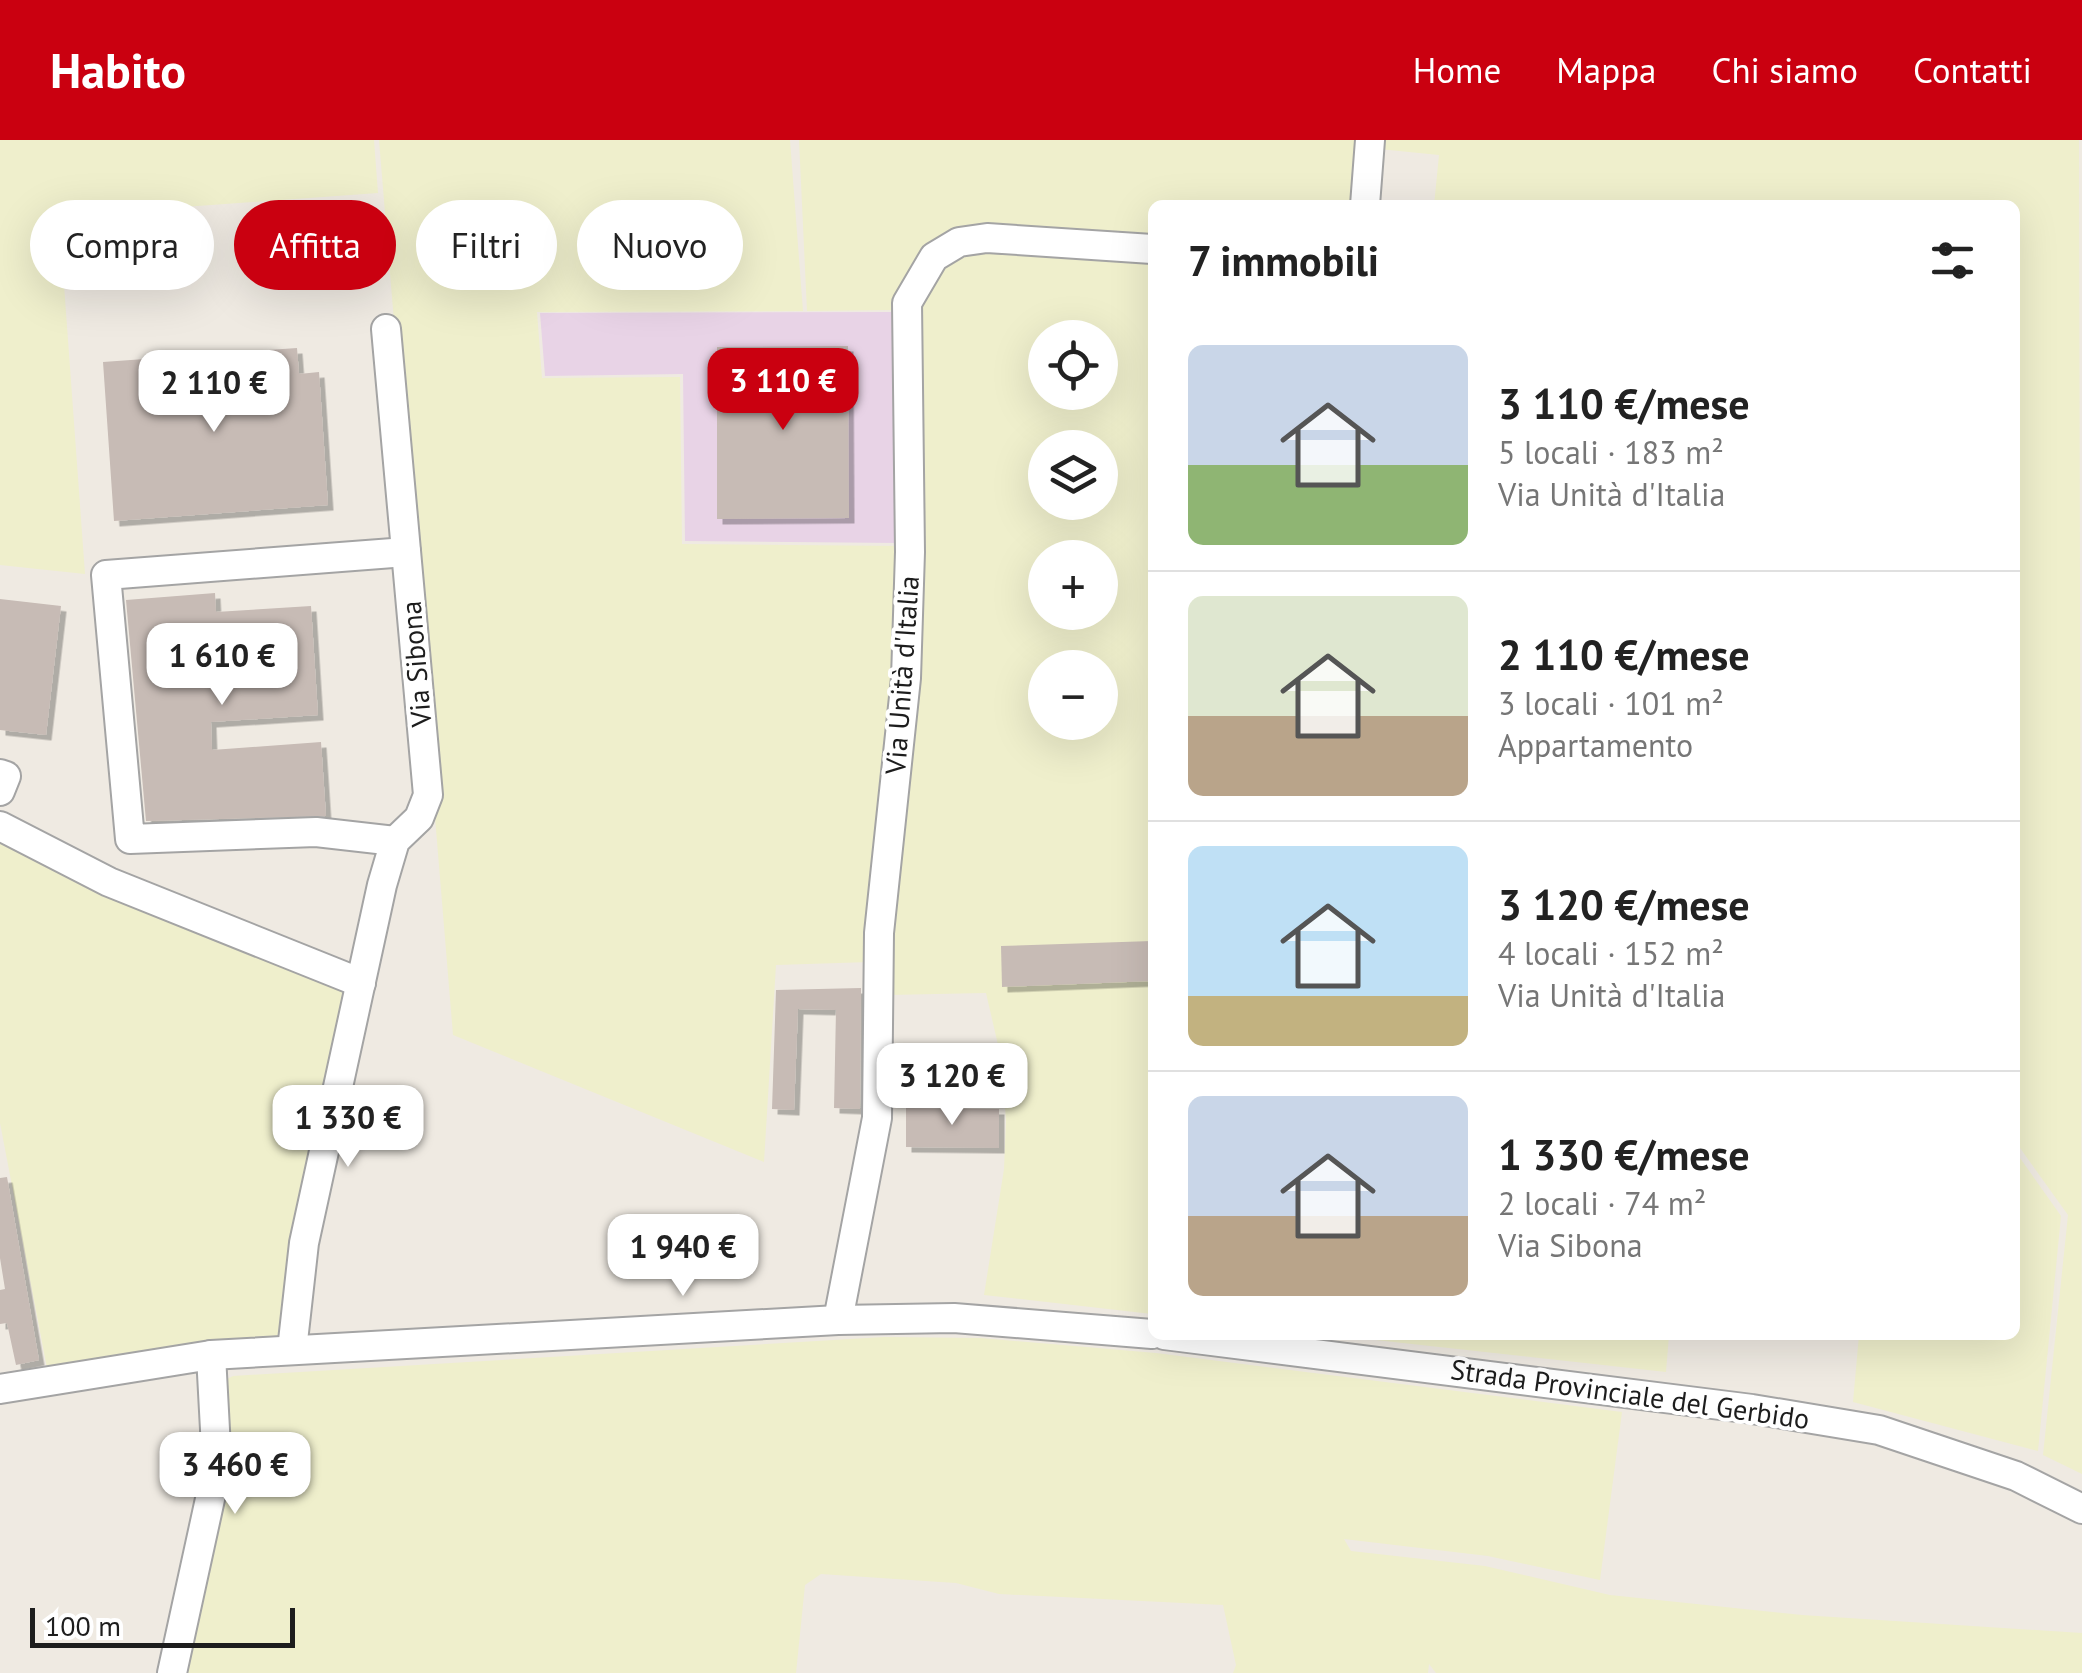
<!DOCTYPE html>
<html lang="it">
<meta charset="utf-8">
<style>
body{margin:0;font-family:"PT Sans",sans-serif;background:#f6f6f6;color:#222;height:100vh;display:flex;flex-direction:column;font-size:38px;white-space:nowrap}
*{box-sizing:border-box;margin:0}
p{font-size:32px;color:#767676}
.icon{flex:none;width:55px;height:55px;fill:none;stroke:currentColor;stroke-width:2;stroke-linecap:round;stroke-linejoin:round}
.map{position:relative;flex:1;overflow:hidden}
.drawer{position:absolute;left:1148px;top:60px;width:872px;height:1140px;display:flex;flex-direction:column;background:#fff;border-radius:15px;box-shadow:0 10px 40px #0002}
.drawer>*{flex:none}
.guide{position:absolute;left:30px;top:60px;width:950px;height:90px;display:flex;gap:20px}
.tools{position:absolute;left:1028px;top:180px;display:grid;gap:20px}
.tools a{display:grid;place-items:center;width:90px;height:90px;border-radius:50%;background:#fff;box-shadow:0 10px 40px #0002;font-size:50px}
.scale{position:absolute;left:30px;bottom:25px;width:265px;box-sizing:border-box;padding-left:10px;border:5px solid #1d1d1d;border-top:0;font-size:28px;line-height:35px;white-space:nowrap;color:#1d1d1d;-webkit-text-stroke:8px #fff;paint-order:stroke}
.price{position:absolute;translate:-50% -85px;padding:0 22px;border-radius:20px;background:#fff;color:#222;font-size:32px;line-height:65px;filter:drop-shadow(0 2px 5px #0008)}
.price::after{content:'';position:absolute;left:50%;top:60px;width:30px;height:22px;margin-left:-15px;background:inherit;clip-path:polygon(0 0,100% 0,50% 100%)}
.price.current{background:#ca0010;color:#fff}
ul{padding:0;list-style:none}
li{display:flex;align-items:center;gap:30px;height:250px;padding:0 40px}
li+li{border-top:2px solid #e0e0e0}
li span{display:grid;place-items:center;flex:none;width:280px;height:200px;border-radius:15px;color:#555}
li>.icon{margin-inline-start:auto}
span .icon{width:120px;height:120px;fill:#fffc;stroke-width:1}
li b{font-size:42px}
h2{display:flex;justify-content:space-between;align-items:center;height:120px;padding:0 40px;font-size:42px}
.pill{padding:0 35px;border-radius:45px;background:#fff;box-shadow:0 10px 40px #0002;font-size:35px;line-height:90px}
.pill.current{background:#ca0010;color:#fff}
header{display:flex;align-items:center;gap:60px;box-sizing:border-box;height:140px;padding:0 50px;background:#ca0010;color:#fff}
header strong{font-size:48px}
nav{display:flex;gap:55px;margin-inline-start:auto;font-size:35px}
.map>svg:first-child{display:block}
.industrial{fill:#e8d3e6}
.farmland{fill:#efefcc;fill-rule:evenodd}
.building{fill:#c7bbb5;filter:url(#shadow)}
.lines{fill:none;stroke-linecap:round;stroke-linejoin:round}
.minor-casing{stroke:#a4a4a4;stroke-width:32}
.minor{stroke:#fff;stroke-width:28}
.labels{text-anchor:middle;stroke-width:8;stroke-linejoin:round;paint-order:stroke}
.street-label{font-size:28px;fill:#1d1d1d;stroke:#fff}
</style>
<header>
<strong>Habito</strong>
<nav><a>Home</a><a>Mappa</a><a>Chi siamo</a><a>Contatti</a></nav>
</header>
<div class="map">
<svg width="2082" height="1533" viewBox="0 0 2082 1533">
<defs>
<filter id="shadow"><feDropShadow dx="5.5" dy="5.5" stdDeviation="0" flood-color="#0004"/></filter>
</defs>
<rect width="100%" height="100%" fill="#efeae2"/>
<polygon class="industrial" points="894,172 899,403 685,401 683,234 545,236 540,173"/>
<g class="farmland">
<polygon points="0,0 374,0 378,53 59,76 85,434 0,425"/>
<polygon points="379,0 790,0 803,171 537,172 542,238 680,237 682,404 904,406 870,822 776,825 764,1022 453,895"/>
<polygon points="799,0 1363,0 1359,65 1152,65 1152,102 957,95 895,170 807,171"/>
<polygon points="1379,0 2079,0 2082,1334 2043,1315 2068,1075 2015,1001 2015,65 1434,65 1439,15 1379,9"/>
<path d="M962 110 1152 118V1174L984 1155 1004 1029 1006 981 1002 922 986 853 888 855 915 164 926 142ZM1045 198H1100V252H1045ZM1045 308H1100V362H1045ZM1045 418H1100V472H1045ZM1045 528H1100V582H1045Z"/>
<polygon points="0,695 348,847 277,1198 47,1228 0,983"/>
<polygon points="2015,1011 2061,1076 2038,1311 1853,1262 1859,1195 2015,1195"/>
<polygon points="1330,1195 1669,1195 1666,1232"/>
<polygon points="884,1197 980,1198 1156,1213 1622,1272 1600,1440 1488,1416 1344,1399 1351,1411 1485,1426 1610,1455 1802,1475 2082,1493 2082,1533 1436,1533 1429,1524 1428,1533 1233,1533 1236,1525 1223,1465 999,1454 956,1443 821,1434 805,1445 796,1533 184,1533 225,1240 233,1236"/>
</g>
<g class="building">
<polygon points="848,206 849,378 717,379 717,207"/>
<polygon points="297,208 299,234 319,232 328,365 114,381 103,222"/>
<polygon points="215,453 216,472 311,466 318,575 211,582 212,610 321,602 326,676 146,681 126,460"/>
<polygon points="0,459 61,466 46,595 0,590"/>
<polygon points="1152,801 1152,841 1002,847 1001,806"/>
<polygon points="861,848 860,969 834,968 836,870 798,869 794,970 772,969 776,850"/>
<polygon points="906,968 999,969 999,1008 906,1007"/>
<polygon points="7,1037 39,1220 16,1225 7,1183 0,1184 0,1150 5,1149 0,1118 0,1038"/>
</g>
<g class="lines">
<g class="minor-casing">
<g id="minor">
<polyline points="1365,65 1370,0"/>
<polyline points="0,634 6,636 0,651"/>
<polyline points="0,686 109,742 361,843"/>
<polyline points="395,701 316,692 130,699 106,435 406,412"/>
<polyline points="838,1180 877,978 879,793 906,538 910,412 907,163 934,117 959,102 987,98 1152,109"/>
<polyline points="1164,1195 1752,1269 1879,1290 2016,1336 2082,1369"/>
<polyline points="292,1210 304,1103 382,745 395,701 419,678 428,655 386,189"/>
<polyline points="0,1249 211,1215 838,1180 954,1178 1152,1194"/>
<polyline points="172,1533 217,1327 211,1215"/>
</g>
</g>
<use href="#minor" class="minor"/>
</g>
<g class="labels">
<g class="street-label">
<text transform="translate(416 524) rotate(-95)" y="10">Via Sibona</text>
<text transform="translate(902 535) rotate(-86)" y="10">Via Unità d'Italia</text>
<text transform="translate(1630 1254) rotate(8)" y="10">Strada Provinciale del Gerbido</text>
</g>
</g>
</svg>
<div class="tools">
<a><svg class="icon" aria-label="locate" viewBox="0 0 24 24"><circle cx="12" cy="12" r="6"/><path d="M12 2v4M12 18v4M2 12h4M18 12h4"/></svg></a>
<a><svg class="icon" aria-label="layers" viewBox="0 0 24 24"><path d="M12 4l9 5-9 5-9-5zM3 14l9 5 9-5"/></svg></a>
<a>+</a>
<a>−</a>
</div>
<div class="scale">100 m</div>
<b class="price current" style="left:783px;top:293px">3 110 €</b>
<b class="price" style="left:214px;top:295px">2 110 €</b>
<b class="price" style="left:222px;top:568px">1 610 €</b>
<b class="price" style="left:952px;top:988px">3 120 €</b>
<b class="price" style="left:348px;top:1030px">1 330 €</b>
<b class="price" style="left:683px;top:1159px">1 940 €</b>
<b class="price" style="left:235px;top:1377px">3 460 €</b>
<div class="guide">
<a class="pill">Compra</a>
<a class="pill current">Affitta</a>
<a class="pill">Filtri</a>
<a class="pill">Nuovo</a>
</div>
<section class="drawer">
<h2>7 immobili<svg class="icon" aria-label="filters" viewBox="0 0 24 24"><path d="M4 7h16M4 17h16"/><circle cx="9" cy="7" r="2"/><circle cx="15" cy="17" r="2"/></svg></h2>
<ul>
<li><span style="background:linear-gradient(#c9d6e8 60%,#8fb573 0)"><svg class="icon" aria-label="home" viewBox="0 0 24 24"><path d="M3 11l9-7 9 7M6 9v11h12V9"/></svg></span><div><b>3 110 €/mese</b><p>5 locali · 183 m²</p><p>Via Unità d'Italia</p></div></li>
<li><span style="background:linear-gradient(#dfe7d0 60%,#b9a48a 0)"><svg class="icon" aria-label="home" viewBox="0 0 24 24"><path d="M3 11l9-7 9 7M6 9v11h12V9"/></svg></span><div><b>2 110 €/mese</b><p>3 locali · 101 m²</p><p>Appartamento</p></div></li>
<li><span style="background:linear-gradient(#bfe0f5 75%,#c2b280 0)"><svg class="icon" aria-label="home" viewBox="0 0 24 24"><path d="M3 11l9-7 9 7M6 9v11h12V9"/></svg></span><div><b>3 120 €/mese</b><p>4 locali · 152 m²</p><p>Via Unità d'Italia</p></div></li>
<li><span style="background:linear-gradient(#c9d6e8 60%,#b9a48a 0)"><svg class="icon" aria-label="home" viewBox="0 0 24 24"><path d="M3 11l9-7 9 7M6 9v11h12V9"/></svg></span><div><b>1 330 €/mese</b><p>2 locali · 74 m²</p><p>Via Sibona</p></div></li>
</ul>
</section>
</div>
